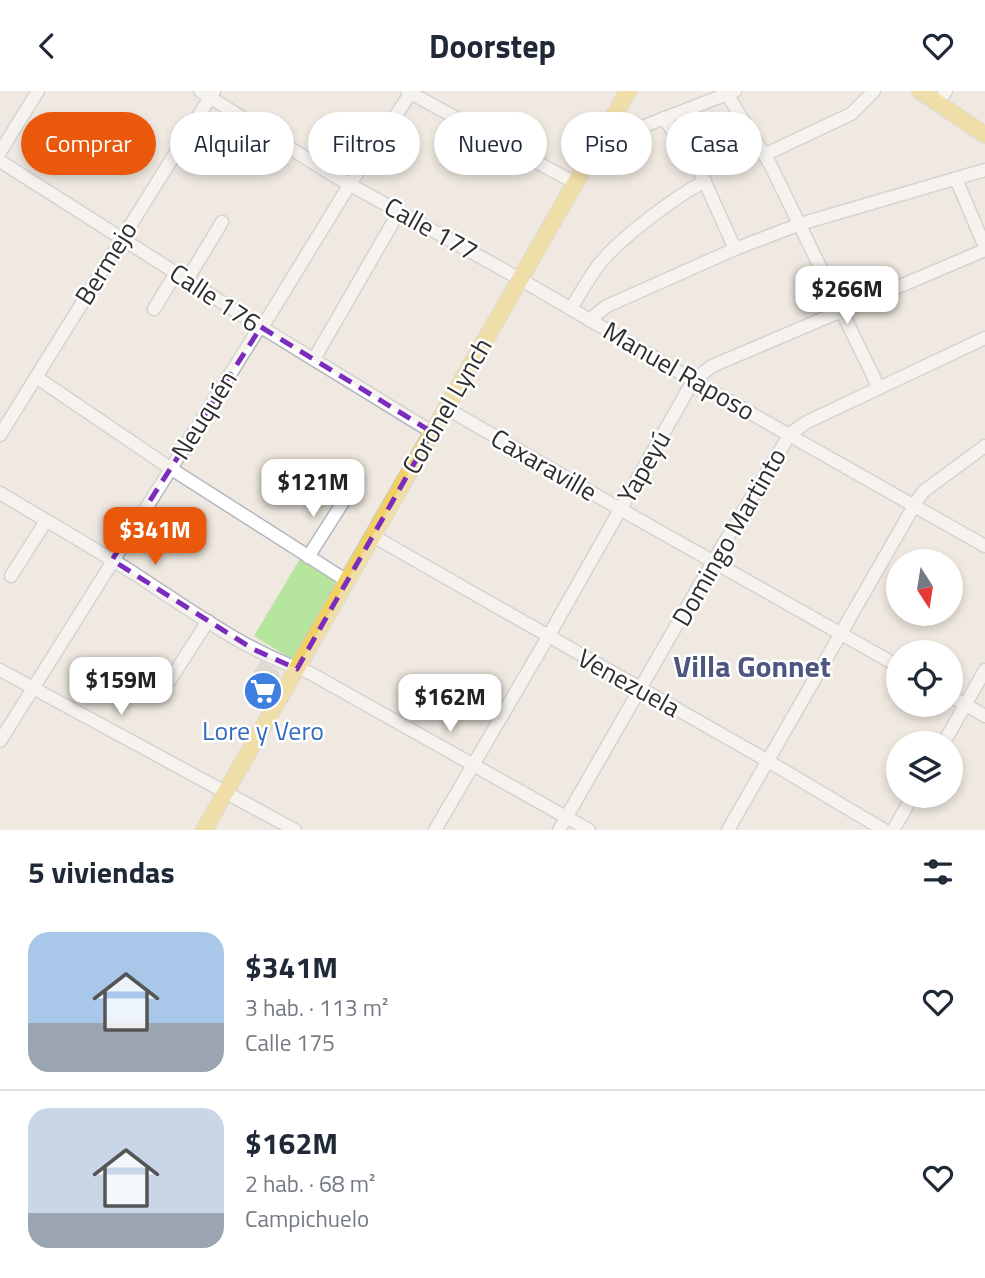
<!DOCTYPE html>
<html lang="es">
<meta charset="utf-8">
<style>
body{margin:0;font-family:"Titillium Web",sans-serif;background:#f2f2f3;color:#1f2937;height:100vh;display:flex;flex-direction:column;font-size:26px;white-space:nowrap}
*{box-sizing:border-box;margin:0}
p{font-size:23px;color:#747a83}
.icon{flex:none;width:38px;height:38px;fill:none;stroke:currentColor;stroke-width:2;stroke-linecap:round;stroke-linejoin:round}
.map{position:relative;height:739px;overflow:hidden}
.sheet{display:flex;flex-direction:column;background:#fff;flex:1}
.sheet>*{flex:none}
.banner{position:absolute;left:21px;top:21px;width:943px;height:63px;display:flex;gap:14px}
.needle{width:46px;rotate:168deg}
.tools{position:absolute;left:886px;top:458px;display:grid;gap:14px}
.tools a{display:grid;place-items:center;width:77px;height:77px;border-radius:50%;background:#fff;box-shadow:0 4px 10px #0003;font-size:35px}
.price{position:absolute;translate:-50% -60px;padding:0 16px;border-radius:14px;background:#fff;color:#222;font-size:23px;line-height:46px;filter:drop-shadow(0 2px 4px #0008)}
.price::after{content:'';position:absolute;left:50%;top:42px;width:21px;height:16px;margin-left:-10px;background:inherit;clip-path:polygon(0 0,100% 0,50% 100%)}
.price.selected{background:#ea580c;color:#fff}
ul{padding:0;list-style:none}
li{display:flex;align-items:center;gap:21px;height:175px;padding:0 28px}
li+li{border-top:2px solid #e0e1e3}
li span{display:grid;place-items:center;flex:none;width:196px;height:140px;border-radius:21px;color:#555}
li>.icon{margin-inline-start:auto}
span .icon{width:84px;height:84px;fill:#fffc;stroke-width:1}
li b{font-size:30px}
h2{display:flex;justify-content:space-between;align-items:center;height:84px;padding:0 28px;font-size:30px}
.tag{padding:0 24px;border-radius:32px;background:#fff;box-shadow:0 4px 10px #0003;font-size:24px;line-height:63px}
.tag.selected{background:#ea580c;color:#fff}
header{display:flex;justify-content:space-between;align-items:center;height:91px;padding:0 28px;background:#fff;font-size:32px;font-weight:700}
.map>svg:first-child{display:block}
.green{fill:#b6e59e}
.building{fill:#cbc7bf;stroke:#cbc5ba;stroke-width:2}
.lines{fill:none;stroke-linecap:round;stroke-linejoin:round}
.minor-casing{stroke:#b4b7c1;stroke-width:15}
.major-casing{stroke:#c9c9c9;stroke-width:18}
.minor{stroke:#fff;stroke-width:12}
.major{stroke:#f2d163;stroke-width:16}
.marked{fill:none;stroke:#7b2cbf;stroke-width:5;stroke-dasharray:14 9;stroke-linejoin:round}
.labels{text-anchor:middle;stroke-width:5;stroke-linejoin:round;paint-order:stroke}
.street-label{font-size:26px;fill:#2e2e2e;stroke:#fff}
.shop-label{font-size:26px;fill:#366cbe;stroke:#fff}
.quarter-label{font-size:30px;font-weight:bold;fill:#4d5680;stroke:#fff}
</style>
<header><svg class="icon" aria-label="back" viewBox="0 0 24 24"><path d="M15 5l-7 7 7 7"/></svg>Doorstep<svg class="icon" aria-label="heart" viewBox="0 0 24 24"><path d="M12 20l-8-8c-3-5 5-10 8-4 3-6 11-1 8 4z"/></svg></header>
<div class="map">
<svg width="985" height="739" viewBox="0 0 985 739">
<rect width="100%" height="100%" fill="#efe9e1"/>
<polygon class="green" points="300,468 335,491 333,499 295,570 254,545"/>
<g class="building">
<polygon points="261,571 277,580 279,585 274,593 255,581"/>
<polygon points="255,581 274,593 265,608 245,596"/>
</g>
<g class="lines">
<g class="minor-casing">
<g id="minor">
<polyline points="200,0 331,83 520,188 694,290 985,455"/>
<polyline points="407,0 575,92"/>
<polyline points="727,3 770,73 879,297"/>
<polyline points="939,12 946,0"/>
<polyline points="664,27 699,78 735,158"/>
<polyline points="601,45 626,42 735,0"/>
<polyline points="0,61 38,0"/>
<polyline points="764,64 851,23 874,0"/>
<polyline points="0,70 261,236 432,341"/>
<polyline points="956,88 985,156"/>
<polyline points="187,189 222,131"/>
<path d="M571 217C581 202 590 184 601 171 624 144 675 106 705 90"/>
<polyline points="154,218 176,182"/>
<polyline points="589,229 607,215 735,158 800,133 985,79"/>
<polyline points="314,268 399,121"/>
<polyline points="36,286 170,377 347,490"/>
<polyline points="446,317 620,418 898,575"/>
<polyline points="0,344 214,0"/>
<path d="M0 402C46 430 93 456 138 485 193 521 248 561 310 582L589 739"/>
<polyline points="373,445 768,670 884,739"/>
<polyline points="308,466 345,408"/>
<polyline points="11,485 46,430"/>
<polyline points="0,579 295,739"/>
<polyline points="170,589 208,530"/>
<polyline points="950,605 985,625"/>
<polyline points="0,650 256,242 266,230 350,93 412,0"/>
<polyline points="943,653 985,579"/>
<polyline points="435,739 548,546 689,297 698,286 712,275 985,159"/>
<polyline points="559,739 714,469 790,343 807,331 985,247"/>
<polyline points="728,739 918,408 924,400 985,355"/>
<polyline points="893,739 913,705"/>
</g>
</g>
<g class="major-casing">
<g id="major">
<polyline points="920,0 985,44"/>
<polyline points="204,739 628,0"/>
</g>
</g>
<use href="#minor" class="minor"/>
<use href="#major" class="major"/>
</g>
<path d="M0 0H985V739H0ZM261 236 432 341 297 578 253 558 112 469Z" fill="#efe9e1" fill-opacity=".55" fill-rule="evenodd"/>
<path class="marked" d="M261 236 432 341 297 578 253 558 112 469Z"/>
<defs>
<g id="supermarket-disc" transform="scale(2.0125)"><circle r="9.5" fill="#3f7fe0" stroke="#fff"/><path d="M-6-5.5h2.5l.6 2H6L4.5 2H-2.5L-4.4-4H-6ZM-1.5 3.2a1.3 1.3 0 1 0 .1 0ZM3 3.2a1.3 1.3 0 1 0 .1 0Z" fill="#fff"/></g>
</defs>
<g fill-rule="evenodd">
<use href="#supermarket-disc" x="263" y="600"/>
</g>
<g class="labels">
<g class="street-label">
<text transform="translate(431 138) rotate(29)" y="9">Calle 177</text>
<text transform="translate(106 172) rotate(-58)" y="9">Bermejo</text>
<text transform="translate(215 207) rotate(33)" y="9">Calle 176</text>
<text transform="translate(679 280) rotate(30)" y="9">Manuel Raposo</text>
<text transform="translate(447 315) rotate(-60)" y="9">Coronel Lynch</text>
<text transform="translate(204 324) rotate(-58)" y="9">Neuquén</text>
<text transform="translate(544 374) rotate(30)" y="9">Caxaraville</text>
<text transform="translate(644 376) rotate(-60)" y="9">Yapeyú</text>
<text transform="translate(729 446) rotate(-60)" y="9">Domingo Martinto</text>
<text transform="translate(629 592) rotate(29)" y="9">Venezuela</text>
</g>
<g class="shop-label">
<text x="263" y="649">Lore y Vero</text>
</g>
<g class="quarter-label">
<text x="752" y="586">Villa Gonnet</text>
</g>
</g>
</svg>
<div class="tools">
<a><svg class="needle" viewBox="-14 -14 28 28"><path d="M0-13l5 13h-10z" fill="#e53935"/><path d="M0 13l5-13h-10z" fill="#747a83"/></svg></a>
<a><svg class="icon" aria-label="locate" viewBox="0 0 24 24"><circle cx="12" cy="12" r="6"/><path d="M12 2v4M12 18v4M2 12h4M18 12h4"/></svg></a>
<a><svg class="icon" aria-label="layers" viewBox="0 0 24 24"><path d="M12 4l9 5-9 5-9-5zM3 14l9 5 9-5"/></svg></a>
</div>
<b class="price" style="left:847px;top:235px">$266M</b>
<b class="price" style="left:313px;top:428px">$121M</b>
<b class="price selected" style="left:155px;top:476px">$341M</b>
<b class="price" style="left:121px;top:626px">$159M</b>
<b class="price" style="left:450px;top:643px">$162M</b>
<div class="banner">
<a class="tag selected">Comprar</a>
<a class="tag">Alquilar</a>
<a class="tag">Filtros</a>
<a class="tag">Nuevo</a>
<a class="tag">Piso</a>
<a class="tag">Casa</a>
</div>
</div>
<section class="sheet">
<h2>5 viviendas<svg class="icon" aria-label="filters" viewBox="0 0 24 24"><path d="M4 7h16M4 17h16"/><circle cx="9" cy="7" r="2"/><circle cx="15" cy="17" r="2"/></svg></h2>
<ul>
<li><span style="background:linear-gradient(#a9c7e8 65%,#9aa5b1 0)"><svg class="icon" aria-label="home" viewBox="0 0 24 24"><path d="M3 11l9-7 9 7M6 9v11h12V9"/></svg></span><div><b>$341M</b><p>3 hab. · 113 m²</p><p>Calle 175</p></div><svg class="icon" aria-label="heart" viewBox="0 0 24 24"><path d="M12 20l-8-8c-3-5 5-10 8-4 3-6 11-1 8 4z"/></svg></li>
<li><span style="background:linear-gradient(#c9d6e8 75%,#9aa5b1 0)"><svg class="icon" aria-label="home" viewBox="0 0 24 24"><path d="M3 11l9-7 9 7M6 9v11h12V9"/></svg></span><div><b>$162M</b><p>2 hab. · 68 m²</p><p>Campichuelo</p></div><svg class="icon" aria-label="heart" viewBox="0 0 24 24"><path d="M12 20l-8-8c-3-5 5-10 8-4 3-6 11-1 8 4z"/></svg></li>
</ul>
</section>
